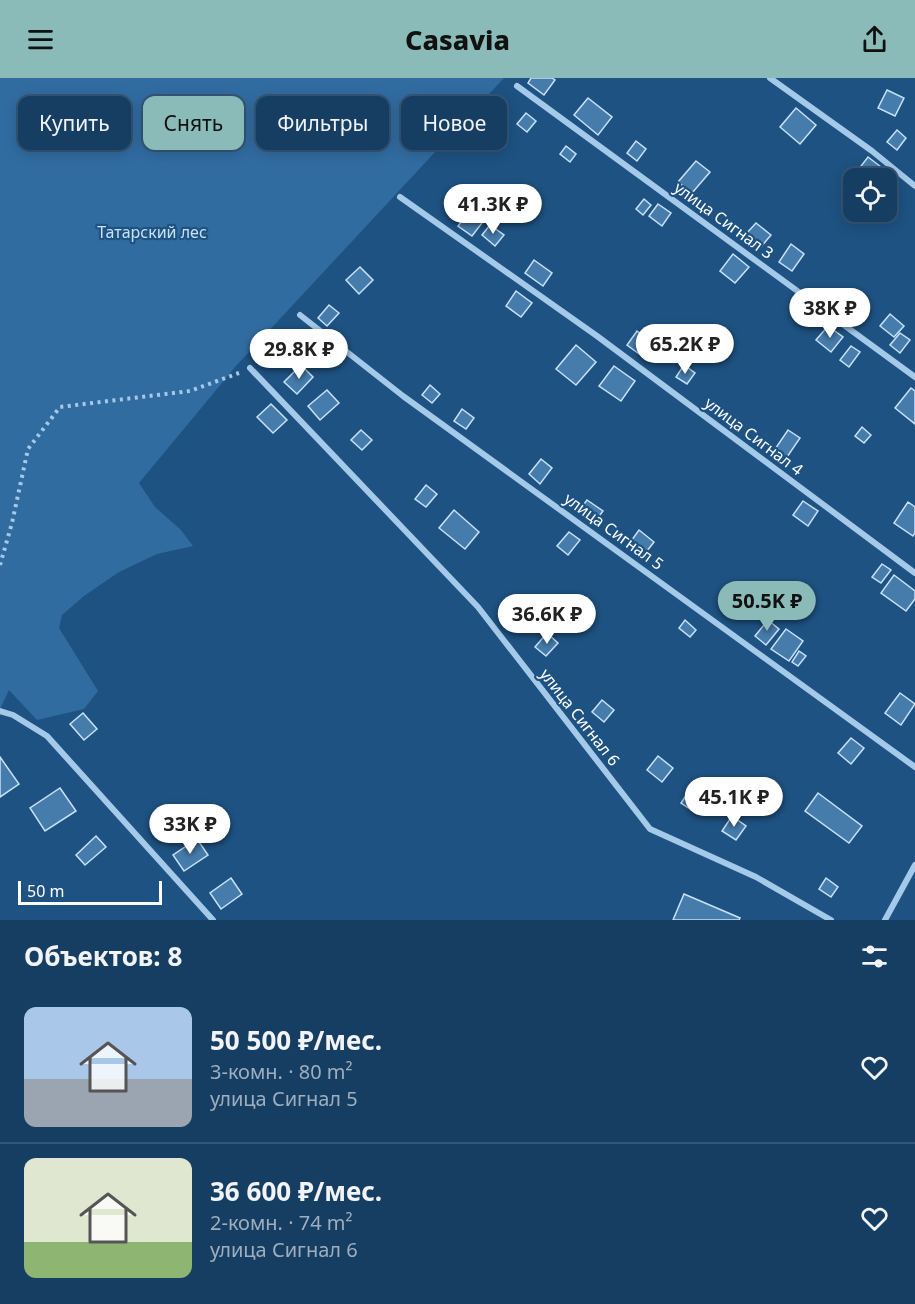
<!DOCTYPE html>
<html lang="ru">
<meta charset="utf-8">
<style>
body{margin:0;font-family:"Noto Sans",sans-serif;background:#1f4568;color:#f1f3f6;height:100vh;display:flex;flex-direction:column;font-size:22px;white-space:nowrap}
*{box-sizing:border-box;margin:0}
p{font-size:20px;color:#9eaebe}
.icon{flex:none;width:33px;height:33px;fill:none;stroke:currentColor;stroke-width:2;stroke-linecap:round;stroke-linejoin:round}
.map{position:relative;height:842px;overflow:hidden}
.details{display:flex;flex-direction:column;background:#163e62;flex:1}
.details>*{flex:none}
.guide{position:absolute;left:18px;top:18px;width:600px;height:54px;display:flex;gap:12px}
.fabs{position:absolute;left:843px;top:90px;display:grid;gap:12px}
.fabs a{display:grid;place-items:center;width:54px;height:54px;border-radius:12px;background:#163e62;box-shadow:0 3px 15px #0003,0 0 0 2px #355777;font-size:30px}
.scale{position:absolute;left:18px;bottom:15px;width:144px;box-sizing:border-box;padding-left:6px;border:3px solid #fff;border-top:0;font-size:16px;line-height:21px;white-space:nowrap;color:#fff;-webkit-text-stroke:4px #1e5282;paint-order:stroke}
.price{position:absolute;translate:-50% -51px;padding:0 14px;border-radius:21px;background:#fff;color:#222;font-size:20px;line-height:39px;filter:drop-shadow(0 2px 3px #0008)}
.price::after{content:'';position:absolute;left:50%;top:36px;width:18px;height:14px;margin-left:-9px;background:inherit;clip-path:polygon(0 0,100% 0,50% 100%)}
.price.selected{background:#8bbbb9;color:#111}
ul{padding:0;list-style:none}
li{display:flex;align-items:center;gap:18px;height:150px;padding:0 24px}
li+li{border-top:2px solid #355777}
li span{display:grid;place-items:center;flex:none;width:168px;height:120px;border-radius:12px;color:#555}
li>.icon{margin-inline-start:auto}
span .icon{width:72px;height:72px;fill:#fffc;stroke-width:1}
li b{font-size:26px}
h2{display:flex;justify-content:space-between;align-items:center;height:72px;padding:0 24px;font-size:26px}
.pill{padding:0 21px;border-radius:12px;background:#163e62;box-shadow:0 3px 15px #0003,0 0 0 2px #355777;font-size:21px;line-height:54px}
.pill.selected{background:#8bbbb9;color:#111}
header{display:flex;justify-content:space-between;align-items:center;height:78px;padding:0 24px;background:#8bbbb9;color:#111;font-size:27px;font-weight:800}
.map>svg:first-child{display:block}
.green{fill:#316ca1}
.building{fill:#467cab;stroke:#c8e1f7;stroke-width:1.5}
.lines{fill:none;stroke-linecap:round;stroke-linejoin:round}
.path{stroke:#a4c9e9;stroke-width:4;stroke-dasharray:3 4.5;stroke-linecap:butt}
.street{stroke:#a4c9e9;stroke-width:6}
.labels{text-anchor:middle;stroke-width:4.5;stroke-linejoin:round;paint-order:stroke}
.street-label{font-size:16px;fill:#fff;stroke:#1e5282}
.park-label{font-size:16px;fill:#c8e1f7;stroke:#1e5282}
</style>
<header><svg class="icon" aria-label="menu" viewBox="0 0 24 24"><path d="M4 6h16M4 12h16M4 18h16"/></svg>Casavia<svg class="icon" aria-label="share" viewBox="0 0 24 24"><path d="M12 15V3M7 8l5-5 5 5M5 13v7h14v-7"/></svg></header>
<div class="map">
<svg width="915" height="842" viewBox="0 0 915 842">
<rect width="100%" height="100%" fill="#1e5282"/>
<polygon class="green" points="0,0 504,0 236,288 139,405 155,429 181,452 193,468 157,476 119,494 84,518 62,537 59,550 98,613 84,631 37,642 9,612 0,631"/>
<g class="building">
<polygon points="531,0 552,0 555,2 544,17 528,5"/>
<polygon points="887,12 904,20 895,38 878,30"/>
<polygon points="588,20 612,39 598,57 574,37"/>
<polygon points="796,30 816,47 800,66 780,49"/>
<polygon points="526,35 536,43 527,54 517,46"/>
<polygon points="897,52 906,60 897,72 887,64"/>
<polygon points="636,63 646,71 637,83 627,75"/>
<polygon points="566,68 576,76 570,84 560,76"/>
<polygon points="868,79 885,92 878,100 854,100 854,109 848,105"/>
<polygon points="696,83 710,94 692,115 678,104"/>
<polygon points="644,121 651,127 643,137 636,131"/>
<polygon points="658,126 671,135 662,148 649,138"/>
<polygon points="468,135 482,145 472,158 458,148"/>
<polygon points="756,145 771,157 760,170 745,157"/>
<polygon points="490,147 504,157 495,168 482,157"/>
<polygon points="791,166 804,176 792,193 779,184"/>
<polygon points="733,176 749,189 735,205 720,193"/>
<polygon points="534,182 552,195 543,208 525,195"/>
<polygon points="360,189 373,202 359,216 346,202"/>
<polygon points="516,213 532,225 521,239 506,228"/>
<polygon points="845,216 859,228 849,239 835,228"/>
<polygon points="801,221 815,232 805,245 791,235"/>
<polygon points="329,227 339,235 327,248 318,240"/>
<polygon points="890,236 904,248 894,259 880,248"/>
<polygon points="828,248 843,259 831,274 816,262"/>
<polygon points="637,253 652,265 642,278 627,267"/>
<polygon points="900,255 910,262 900,275 890,267"/>
<polygon points="576,267 596,284 576,307 556,291"/>
<polygon points="329,268 337,276 325,287 317,280"/>
<polygon points="851,268 860,274 849,289 840,282"/>
<polygon points="301,287 313,299 297,316 284,304"/>
<polygon points="684,287 695,295 687,306 676,299"/>
<polygon points="614,288 635,303 621,323 599,308"/>
<polygon points="430,307 440,316 432,325 422,317"/>
<polygon points="911,310 915,313 915,346 895,330"/>
<polygon points="327,312 339,325 320,342 308,328"/>
<polygon points="271,326 287,342 273,355 257,339"/>
<polygon points="462,331 474,340 466,351 454,343"/>
<polygon points="862,349 871,357 864,365 855,358"/>
<polygon points="361,352 372,362 362,372 351,362"/>
<polygon points="788,352 800,360 785,382 773,374"/>
<polygon points="541,381 552,390 540,406 529,396"/>
<polygon points="426,407 437,416 426,429 415,421"/>
<polygon points="587,422 603,433 597,441 581,430"/>
<polygon points="803,423 818,433 808,448 793,437"/>
<polygon points="908,424 915,429 915,455 913,458 894,445"/>
<polygon points="454,432 479,454 465,471 439,450"/>
<polygon points="639,452 654,464 643,478 629,466"/>
<polygon points="569,454 580,462 568,477 557,468"/>
<polygon points="882,486 891,492 881,505 872,499"/>
<polygon points="894,497 915,513 915,521 906,533 881,515"/>
<polygon points="518,523 531,532 521,544 509,536"/>
<polygon points="685,542 696,552 690,559 679,550"/>
<polygon points="768,542 779,551 766,567 755,558"/>
<polygon points="786,551 803,563 789,583 771,571"/>
<polygon points="547,555 558,565 546,578 535,569"/>
<polygon points="799,573 806,578 798,588 792,584"/>
<polygon points="900,615 915,626 901,647 885,635"/>
<polygon points="602,622 614,632 604,644 592,634"/>
<polygon points="83,635 97,651 84,662 70,646"/>
<polygon points="851,660 864,670 851,686 838,675"/>
<polygon points="658,678 673,690 662,704 647,692"/>
<polygon points="0,679 19,706 0,719"/>
<polygon points="726,702 739,713 732,723 718,711"/>
<polygon points="60,710 76,733 45,753 30,730"/>
<polygon points="691,710 703,719 693,733 681,725"/>
<polygon points="818,715 862,748 849,765 805,733"/>
<polygon points="732,738 746,748 736,762 722,753"/>
<polygon points="96,758 106,769 85,787 76,777"/>
<polygon points="197,761 208,777 184,793 173,777"/>
<polygon points="231,800 242,816 221,831 210,815"/>
<polygon points="826,800 838,809 831,819 819,811"/>
<polygon points="684,816 740,840 739,842 673,842"/>
</g>
<g class="lines">
<polyline class="path" points="0,487 12,445 28,371 60,329 190,313 239,295"/>
<g class="street">
<polyline points="770,0 872,73 915,108"/>
<polyline points="517,8 915,299"/>
<polyline points="400,119 597,258 915,495"/>
<polyline points="300,237 403,318 915,689"/>
<polyline points="250,290 478,529 650,751 756,799 831,842"/>
<polyline points="0,633 13,637 47,658 213,842"/>
<polyline points="885,842 915,787"/>
</g>
</g>
<g class="labels">
<g class="street-label">
<text transform="translate(724 142) rotate(36)" y="6">улица Сигнал 3</text>
<text transform="translate(754 358) rotate(37)" y="6">улица Сигнал 4</text>
<text transform="translate(614 453) rotate(36)" y="6">улица Сигнал 5</text>
<text transform="translate(580 639) rotate(52)" y="6">улица Сигнал 6</text>
</g>
<g class="park-label">
<text x="152" y="160">Татарский лес</text>
</g>
</g>
</svg>
<div class="fabs">
<a><svg class="icon" aria-label="locate" viewBox="0 0 24 24"><circle cx="12" cy="12" r="6"/><path d="M12 2v4M12 18v4M2 12h4M18 12h4"/></svg></a>
</div>
<div class="scale">50 m</div>
<b class="price" style="left:493px;top:157px">41.3K ₽</b>
<b class="price" style="left:830px;top:261px">38K ₽</b>
<b class="price" style="left:685px;top:297px">65.2K ₽</b>
<b class="price" style="left:299px;top:302px">29.8K ₽</b>
<b class="price selected" style="left:767px;top:554px">50.5K ₽</b>
<b class="price" style="left:547px;top:567px">36.6K ₽</b>
<b class="price" style="left:734px;top:750px">45.1K ₽</b>
<b class="price" style="left:190px;top:777px">33K ₽</b>
<div class="guide">
<a class="pill">Купить</a>
<a class="pill selected">Снять</a>
<a class="pill">Фильтры</a>
<a class="pill">Новое</a>
</div>
</div>
<section class="details">
<h2>Объектов: 8<svg class="icon" aria-label="filters" viewBox="0 0 24 24"><path d="M4 7h16M4 17h16"/><circle cx="9" cy="7" r="2"/><circle cx="15" cy="17" r="2"/></svg></h2>
<ul>
<li><span style="background:linear-gradient(#a9c7e8 60%,#9aa5b1 0)"><svg class="icon" aria-label="home" viewBox="0 0 24 24"><path d="M3 11l9-7 9 7M6 9v11h12V9"/></svg></span><div><b>50 500 ₽/мес.</b><p>3-комн. · 80 m²</p><p>улица Сигнал 5</p></div><svg class="icon" aria-label="heart" viewBox="0 0 24 24"><path d="M12 20l-8-8c-3-5 5-10 8-4 3-6 11-1 8 4z"/></svg></li>
<li><span style="background:linear-gradient(#dfe7d0 70%,#8fb573 0)"><svg class="icon" aria-label="home" viewBox="0 0 24 24"><path d="M3 11l9-7 9 7M6 9v11h12V9"/></svg></span><div><b>36 600 ₽/мес.</b><p>2-комн. · 74 m²</p><p>улица Сигнал 6</p></div><svg class="icon" aria-label="heart" viewBox="0 0 24 24"><path d="M12 20l-8-8c-3-5 5-10 8-4 3-6 11-1 8 4z"/></svg></li>
</ul>
</section>
